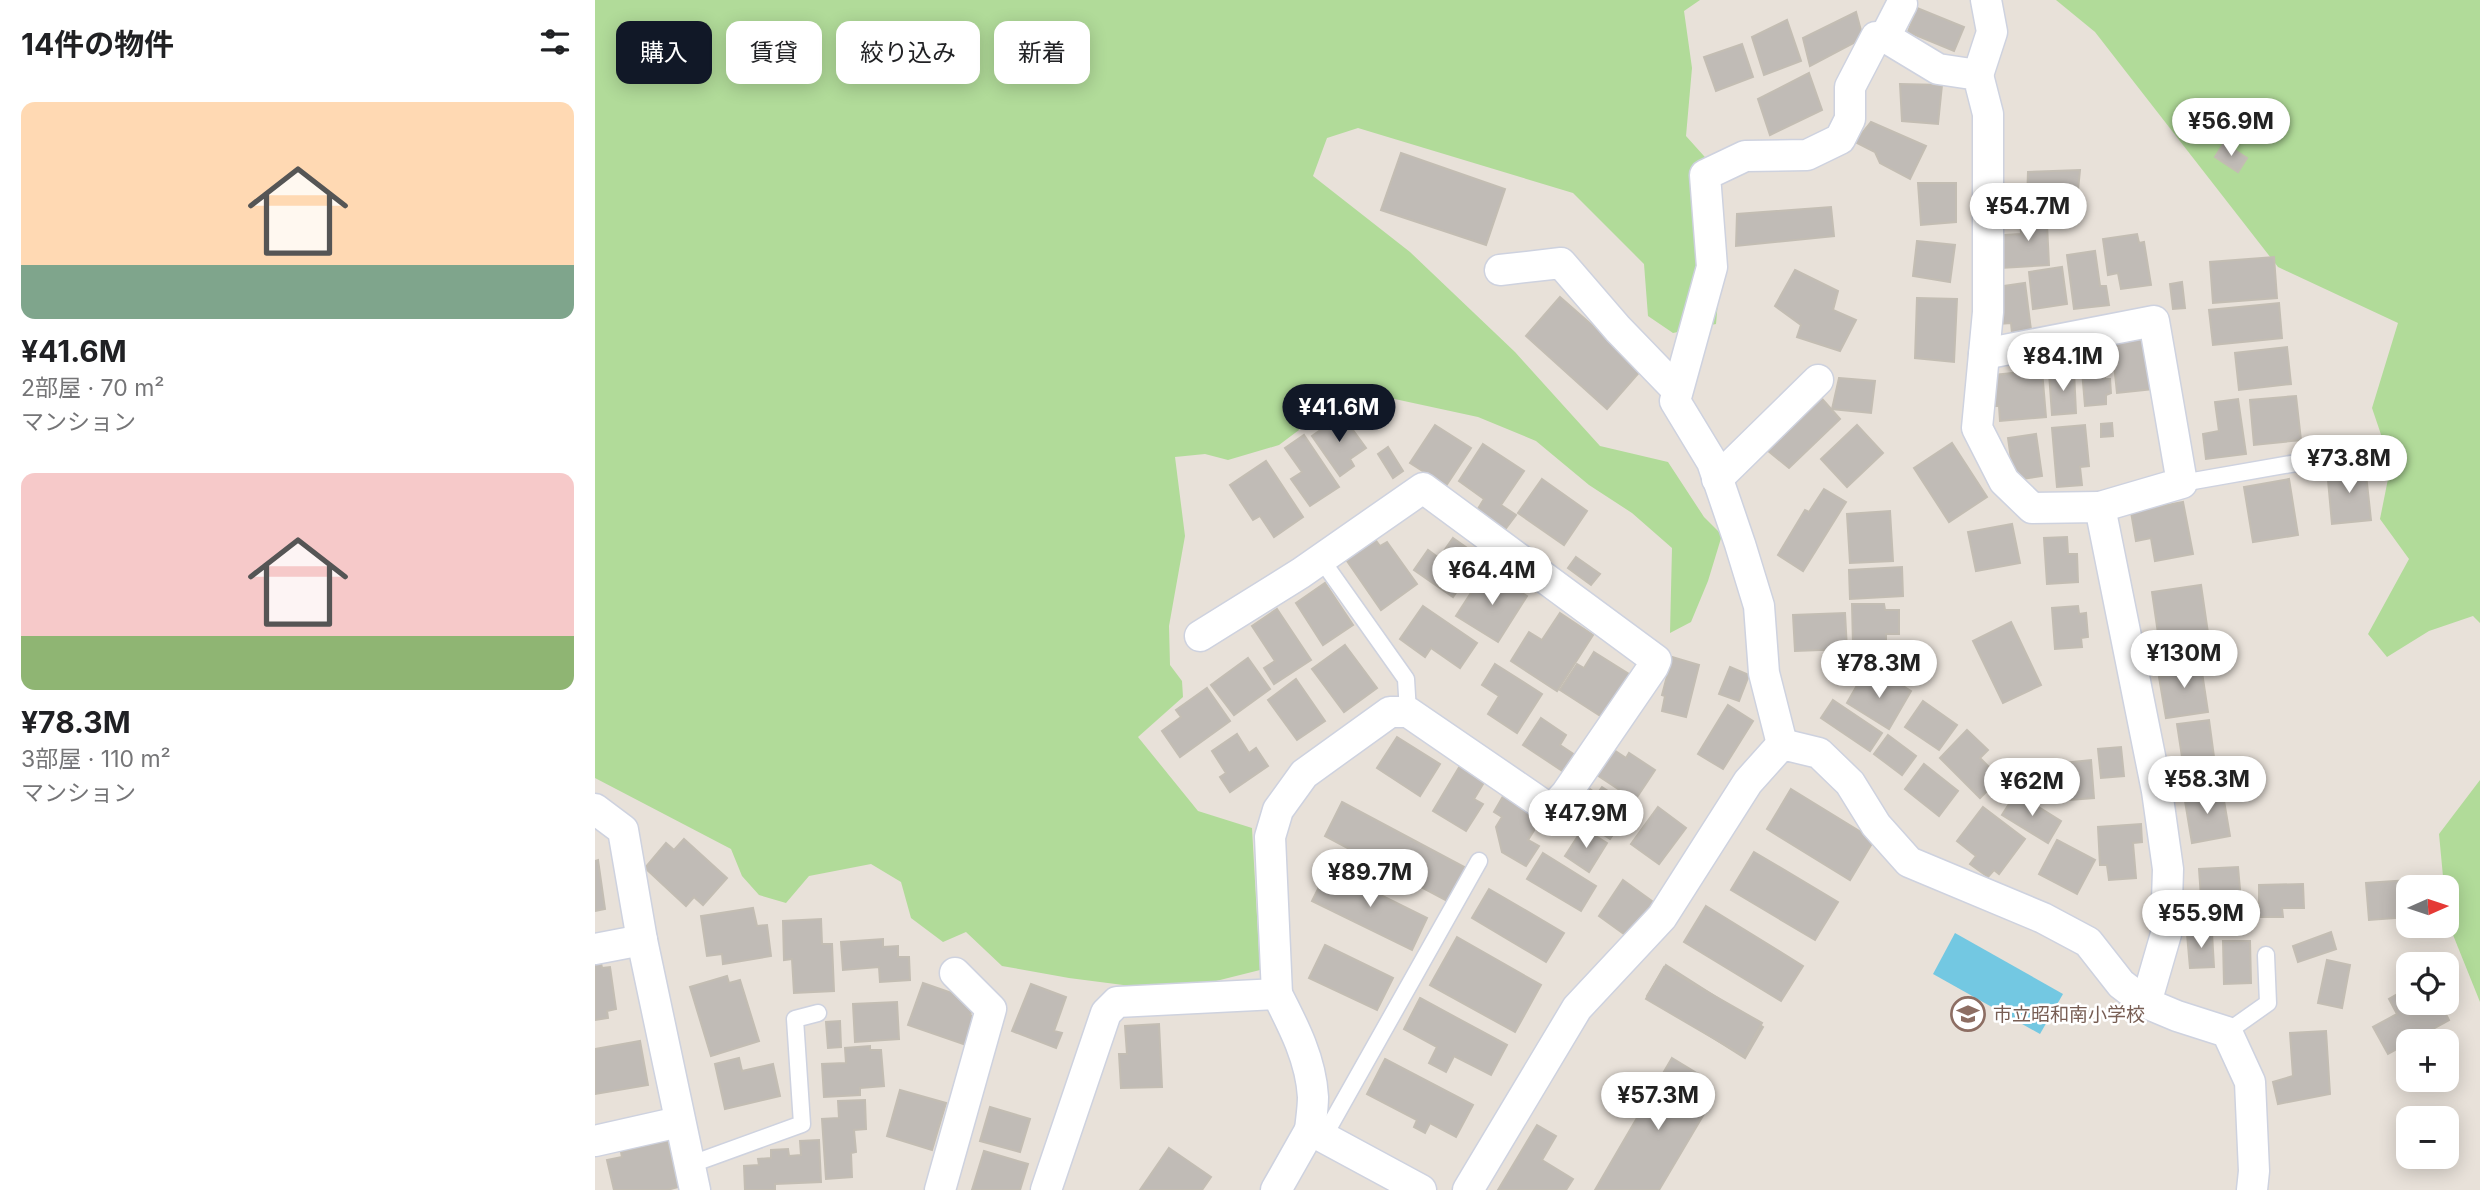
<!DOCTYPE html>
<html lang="ja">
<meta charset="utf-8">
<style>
body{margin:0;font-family:Inter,"Noto Sans JP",sans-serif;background:#f6f6f6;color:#202124;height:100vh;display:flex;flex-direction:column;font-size:26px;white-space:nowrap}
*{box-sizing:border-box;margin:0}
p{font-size:23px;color:#757577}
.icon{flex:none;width:38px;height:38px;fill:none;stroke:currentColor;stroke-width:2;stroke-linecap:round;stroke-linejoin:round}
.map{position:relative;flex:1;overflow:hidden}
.sheet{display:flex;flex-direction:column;background:#fff;width:595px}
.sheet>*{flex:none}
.hud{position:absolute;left:21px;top:21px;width:665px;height:63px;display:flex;gap:14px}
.needle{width:46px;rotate:87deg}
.controls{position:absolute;left:1801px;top:875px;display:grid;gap:14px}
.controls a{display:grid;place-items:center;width:63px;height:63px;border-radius:14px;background:#fff;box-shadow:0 4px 18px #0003;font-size:35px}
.price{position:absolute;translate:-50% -60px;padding:0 16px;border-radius:24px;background:#fff;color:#222;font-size:23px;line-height:46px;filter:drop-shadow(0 2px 4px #0008)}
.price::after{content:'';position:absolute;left:50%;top:42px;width:21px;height:16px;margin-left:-10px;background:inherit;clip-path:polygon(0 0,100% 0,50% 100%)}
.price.current{background:#111827;color:#fff}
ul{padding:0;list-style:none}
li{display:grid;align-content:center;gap:14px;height:371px;padding:0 21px}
li span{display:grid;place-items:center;height:217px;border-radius:14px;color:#555}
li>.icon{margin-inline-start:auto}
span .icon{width:126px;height:126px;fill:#fffc;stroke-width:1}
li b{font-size:30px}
h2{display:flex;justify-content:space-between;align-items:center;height:84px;padding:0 21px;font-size:30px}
.pill{padding:0 24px;border-radius:14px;background:#fff;box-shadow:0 4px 18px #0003;font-size:24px;line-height:63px}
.pill.current{background:#111827;color:#fff}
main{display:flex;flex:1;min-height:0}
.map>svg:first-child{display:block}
.green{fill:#b1db99}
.water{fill:#73c8e2}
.building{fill:#c0bbb6;stroke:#c3bdb3;stroke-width:2}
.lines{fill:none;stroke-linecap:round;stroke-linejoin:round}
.service-casing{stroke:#ced2df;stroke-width:19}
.minor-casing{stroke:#ced2df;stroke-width:33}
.service{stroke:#fff;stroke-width:16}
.minor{stroke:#fff;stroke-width:30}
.labels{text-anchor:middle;stroke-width:5;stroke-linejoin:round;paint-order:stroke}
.education-label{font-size:19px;fill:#785e54;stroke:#fff;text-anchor:start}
</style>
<main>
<section class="sheet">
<h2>14件の物件<svg class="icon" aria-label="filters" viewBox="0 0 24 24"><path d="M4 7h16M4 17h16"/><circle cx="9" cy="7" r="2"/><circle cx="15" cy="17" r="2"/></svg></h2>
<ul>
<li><span style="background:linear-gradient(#ffd9b3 75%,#7fa58c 0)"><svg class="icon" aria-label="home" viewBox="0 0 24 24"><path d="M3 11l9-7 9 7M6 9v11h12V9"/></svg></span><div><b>¥41.6M</b><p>2部屋 · 70 m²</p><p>マンション</p></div></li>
<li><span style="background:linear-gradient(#f6c9c9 75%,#8fb573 0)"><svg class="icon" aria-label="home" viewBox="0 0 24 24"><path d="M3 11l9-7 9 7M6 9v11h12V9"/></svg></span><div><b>¥78.3M</b><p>3部屋 · 110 m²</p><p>マンション</p></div></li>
</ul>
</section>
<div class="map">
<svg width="1885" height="1190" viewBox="0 0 1885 1190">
<rect width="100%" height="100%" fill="#e8e1d9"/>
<g class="green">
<polygon points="0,0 1105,0 1089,11 1097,68 1091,136 1126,175 1126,267 1121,324 1078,333 1053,316 1049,264 978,193 763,128 732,138 718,176 815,252 920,352 1005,446 1073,462 1109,517 1127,535 1113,581 1096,622 1075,633 1077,548 1037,513 994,485 941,441 883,417 795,398 751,390 707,389 704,430 684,445 633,460 610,454 580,457 590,536 574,626 575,665 587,681 588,697 543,737 603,811 657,828 665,970 601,986 536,986 474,978 407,966 371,932 348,942 316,918 306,882 276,864 214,876 191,903 164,895 147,876 136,849 0,778"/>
<polygon points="1461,0 1885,0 1885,623 1878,616 1834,631 1792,657 1773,634 1814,559 1785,519 1796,464 1777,408 1803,323 1683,267 1500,32"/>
<polygon points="1885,780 1885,1002 1852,920 1852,887 1849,887 1844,834"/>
</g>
<polygon class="water" points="1360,933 1468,994 1445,1034 1338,974"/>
<g class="building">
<polygon points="1322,8 1369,27 1359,51 1313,32"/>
<polygon points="1261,12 1268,38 1215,66 1208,38"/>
<polygon points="1192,20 1206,61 1169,75 1157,37"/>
<polygon points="1147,44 1158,77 1121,91 1109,57"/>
<polygon points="1214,73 1227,110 1175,135 1163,99"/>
<polygon points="1305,84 1347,85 1343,124 1307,121"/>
<polygon points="1276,122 1331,146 1315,179 1285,163 1280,152 1260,142"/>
<polygon points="1629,143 1652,158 1643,172 1620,157"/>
<polygon points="806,153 910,189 891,245 786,210"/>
<polygon points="1485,170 1482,200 1432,202 1433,172"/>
<polygon points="1323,183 1361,183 1361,222 1326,225"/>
<polygon points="1236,207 1239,236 1141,246 1142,214"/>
<polygon points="1458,212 1458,224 1452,224 1454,265 1406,268 1405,246 1409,245 1409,235 1426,234 1425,214"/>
<polygon points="1542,234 1544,243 1549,242 1556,285 1526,289 1523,273 1513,275 1508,239"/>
<polygon points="1322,241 1360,245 1355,282 1318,276"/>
<polygon points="1500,251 1505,286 1511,286 1514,305 1479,309 1472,255"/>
<polygon points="1679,257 1682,298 1618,303 1615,262"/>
<polygon points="1467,267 1472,304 1438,309 1434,272"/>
<polygon points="1200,270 1243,291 1238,310 1261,320 1245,351 1202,337 1206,325 1180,306"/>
<polygon points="1587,282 1590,308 1578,309 1575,284"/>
<polygon points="1430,283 1436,330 1417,333 1416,323 1404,324 1400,291 1409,290 1408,286"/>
<polygon points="965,297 1047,369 1012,409 931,336"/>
<polygon points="1322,298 1362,299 1359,362 1320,358"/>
<polygon points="1684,303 1687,338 1618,345 1614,310"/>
<polygon points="1552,338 1558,389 1522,393 1517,344"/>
<polygon points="1498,346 1500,362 1508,361 1510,379 1515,379 1516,393 1511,395 1511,404 1490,406 1485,347"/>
<polygon points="1692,347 1696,384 1644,390 1640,353"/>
<polygon points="1447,370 1451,417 1405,421 1404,406 1398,406 1399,375"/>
<polygon points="1479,371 1481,413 1457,415 1454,373"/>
<polygon points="1244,378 1280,381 1276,413 1237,409"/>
<polygon points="1221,392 1245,419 1194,468 1167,446"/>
<polygon points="1701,396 1706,440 1659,445 1655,400"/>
<polygon points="1643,399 1651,454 1611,459 1608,434 1624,431 1620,402"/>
<polygon points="747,415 771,448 755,459 759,466 745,476 717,436"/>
<polygon points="1517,423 1518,436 1506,437 1506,424"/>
<polygon points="840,425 876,448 851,486 815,463"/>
<polygon points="1262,425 1288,453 1252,487 1226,459"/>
<polygon points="1490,425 1494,466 1485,467 1487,485 1462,487 1457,428"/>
<polygon points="1441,434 1447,476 1419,480 1413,438"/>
<polygon points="709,435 744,487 715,506 696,479 707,472 690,448"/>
<polygon points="1357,443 1392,497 1354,522 1319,468"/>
<polygon points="888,444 929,471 906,505 921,515 909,531 881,512 889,499 864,481"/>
<polygon points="793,447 808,471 798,478 783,454"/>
<polygon points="671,461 708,517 679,537 665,516 658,520 635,485"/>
<polygon points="1770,465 1776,520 1737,524 1732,469"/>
<polygon points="947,479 992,511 969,545 923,513"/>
<polygon points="1694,479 1703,535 1658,542 1649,487"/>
<polygon points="1229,489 1251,502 1208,571 1183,555 1210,510 1214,512"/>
<polygon points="1588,502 1598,554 1560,561 1556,538 1541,541 1536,512"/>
<polygon points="1295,511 1298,561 1255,563 1252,514"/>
<polygon points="1417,524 1425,563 1381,571 1373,532"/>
<polygon points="1472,537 1473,554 1482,554 1483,582 1452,584 1449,538"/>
<polygon points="779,538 785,546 792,542 822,584 786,610 750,558"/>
<polygon points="858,538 885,557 858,597 819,570 833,550 844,558"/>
<polygon points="981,557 1005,574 996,585 973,568"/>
<polygon points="1307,567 1308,596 1255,599 1254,570"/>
<polygon points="902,577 932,596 903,642 861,616 881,585"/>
<polygon points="730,583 758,625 728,645 701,603"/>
<polygon points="1606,585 1613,633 1564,640 1557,592"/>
<polygon points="1257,604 1289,604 1290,610 1304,610 1304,634 1291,634 1291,645 1258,645"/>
<polygon points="828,606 882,643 865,668 836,648 830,657 805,639"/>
<polygon points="1483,606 1484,614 1491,613 1493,637 1486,638 1487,647 1460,649 1457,608"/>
<polygon points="682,609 716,660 679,684 669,668 680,661 657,626"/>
<polygon points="965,613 998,635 962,691 916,661 934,632 947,640"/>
<polygon points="1250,613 1252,649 1200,651 1198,615"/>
<polygon points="1416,622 1446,685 1408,703 1378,641"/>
<polygon points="750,645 782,688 749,712 717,669"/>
<polygon points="999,652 1045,681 1010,719 965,690 982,664 989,668"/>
<polygon points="1077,657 1104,665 1091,717 1067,711 1070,696 1067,695"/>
<polygon points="653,658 675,689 639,715 616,685"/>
<polygon points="1605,659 1613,712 1571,718 1564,677 1577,675 1575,664"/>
<polygon points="900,664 947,694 922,733 893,714 904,696 887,685"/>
<polygon points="1135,667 1154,675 1144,701 1124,694"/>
<polygon points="1268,675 1286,686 1292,676 1316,691 1294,729 1252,703"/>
<polygon points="701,679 730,721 702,740 673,700"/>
<polygon points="612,688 635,721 585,757 567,731 586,717 581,710"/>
<polygon points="1238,700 1287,733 1275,751 1226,718"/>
<polygon points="1328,701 1362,725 1344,750 1310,727"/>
<polygon points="1133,705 1158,721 1128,769 1103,754"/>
<polygon points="946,718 971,735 965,745 980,755 969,772 928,745"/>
<polygon points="1614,720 1622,779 1591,783 1582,724"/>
<polygon points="1372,730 1393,750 1385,758 1405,778 1385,798 1345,758"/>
<polygon points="642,734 654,753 661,748 673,766 635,792 625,777 631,773 617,751"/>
<polygon points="1293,735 1321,756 1307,775 1279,754"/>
<polygon points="802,737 845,764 825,796 782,768"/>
<polygon points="1526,747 1529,776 1506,778 1503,749"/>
<polygon points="1019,750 1031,758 1034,753 1060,770 1040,800 1002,775"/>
<polygon points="1496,760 1499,798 1461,801 1458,764"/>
<polygon points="866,764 891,779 879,799 888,804 871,831 838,811"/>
<polygon points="1329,764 1363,791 1344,816 1310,789"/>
<polygon points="992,787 1002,794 1007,787 1037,807 1015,839 989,822 993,817 979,807"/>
<polygon points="1196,789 1279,840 1255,880 1172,829"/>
<polygon points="1627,789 1635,836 1597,843 1589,795"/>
<polygon points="910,793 948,816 933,840 944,846 931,866 907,852 901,827 907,817 899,812"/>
<polygon points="1421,793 1466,821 1453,843 1407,815"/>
<polygon points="747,802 871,868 854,902 730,836"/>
<polygon points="1063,807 1091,828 1064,864 1036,844"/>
<polygon points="1388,807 1430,839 1404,874 1399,870 1393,877 1375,864 1381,856 1362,841"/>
<polygon points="1546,824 1547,842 1538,843 1541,878 1514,880 1512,865 1505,865 1503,827"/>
<polygon points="988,828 1012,843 994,872 970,856"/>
<polygon points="89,839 132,878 108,905 99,897 91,906 50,868 71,843 79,850"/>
<polygon points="1462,840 1500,860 1482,894 1444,874"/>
<polygon points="1159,852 1243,902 1220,940 1136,890"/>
<polygon points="948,853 1001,886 986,911 932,879"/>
<polygon points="3,860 10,909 0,911 0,861"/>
<polygon points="1643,867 1648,923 1608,926 1604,869"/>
<polygon points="733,869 832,918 817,950 717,901"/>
<polygon points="1028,880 1061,904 1036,939 1004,916"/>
<polygon points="1814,880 1813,917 1774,920 1771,883"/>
<polygon points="1708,884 1709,908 1687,908 1688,917 1664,917 1664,885"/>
<polygon points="894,889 969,933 951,962 877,918"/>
<polygon points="1111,906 1208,966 1186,1001 1089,942"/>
<polygon points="158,908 162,926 172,925 176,956 128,964 127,954 112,956 106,916"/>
<polygon points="226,919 227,944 237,944 239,991 199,993 197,959 189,960 188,921"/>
<polygon points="1736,932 1741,949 1703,962 1698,946"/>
<polygon points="1617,933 1619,967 1595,968 1592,934"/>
<polygon points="862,937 946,985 920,1032 835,985"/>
<polygon points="288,939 288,947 303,946 303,957 314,957 315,980 285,982 284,967 248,970 246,942"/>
<polygon points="1628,941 1655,941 1656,983 1629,984"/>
<polygon points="730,945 798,978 782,1010 714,978"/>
<polygon points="1732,960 1755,965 1747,1008 1723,1003"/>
<polygon points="0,963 6,963 7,968 15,967 21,1009 12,1011 13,1018 0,1020"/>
<polygon points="1071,965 1168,1027 1150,1058 1052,996"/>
<polygon points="1069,967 1167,1023 1149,1056 1051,999"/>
<polygon points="132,976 134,983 145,980 164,1041 116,1056 95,987"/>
<polygon points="328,983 380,1001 375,1015 383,1019 374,1046 313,1025"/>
<polygon points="436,984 471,997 459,1031 467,1033 461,1048 417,1031"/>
<polygon points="1813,988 1813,1003 1845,1003 1854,1020 1793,1054 1778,1027 1802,1014 1794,999"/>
<polygon points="825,998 912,1045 896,1075 859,1056 851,1072 834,1063 842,1047 809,1029"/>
<polygon points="302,1002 304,1039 260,1042 258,1004"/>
<polygon points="245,1021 246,1047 233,1048 231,1022"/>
<polygon points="564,1024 567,1087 526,1088 524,1054 532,1054 530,1026"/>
<polygon points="1731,1031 1735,1094 1683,1104 1678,1082 1698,1076 1695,1033"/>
<polygon points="45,1041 53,1085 0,1094 0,1049"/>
<polygon points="275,1046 275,1050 286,1050 289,1086 265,1088 265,1095 229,1097 227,1064 251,1063 250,1048"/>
<polygon points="144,1058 147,1071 178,1064 185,1096 130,1109 120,1064"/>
<polygon points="1077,1058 1110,1078 1102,1093 1116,1102 1064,1190 1000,1190"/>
<polygon points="790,1059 878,1105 861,1137 835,1123 830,1133 819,1127 822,1120 772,1094"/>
<polygon points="305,1090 351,1103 337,1150 292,1136"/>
<polygon points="270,1100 271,1129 259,1130 261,1152 256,1153 257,1177 231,1179 227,1119 244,1118 243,1101"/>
<polygon points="395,1107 435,1119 425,1152 385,1141"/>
<polygon points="942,1125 961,1136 947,1160 978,1179 971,1190 903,1190"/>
<polygon points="72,1140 83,1187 72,1190 19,1190 12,1160 27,1157 26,1152"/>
<polygon points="224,1140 226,1182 180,1184 180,1190 150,1190 149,1166 164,1165 163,1159 176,1158 176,1150 193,1149 194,1156 206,1155 205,1141"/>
<polygon points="574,1148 616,1177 607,1190 545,1190"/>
<polygon points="389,1151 433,1164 425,1190 377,1190"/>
</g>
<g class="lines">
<g class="service-casing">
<g id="service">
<polyline points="1587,483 1741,456"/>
<polyline points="726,559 811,679 813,712"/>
<polyline points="1632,1032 1673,1003 1671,955"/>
<polyline points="728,1138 884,861"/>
<polyline points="94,1165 207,1124 200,1019 223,1013"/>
</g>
</g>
<g class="minor-casing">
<g id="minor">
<polyline points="1290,37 1307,4"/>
<polyline points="1383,75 1397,32 1391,0"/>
<polyline points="905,270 966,263 1023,329 1082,390"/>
<polyline points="1389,354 1559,321 1587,483 1505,507"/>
<polyline points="1122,479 1223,380"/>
<polyline points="605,636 706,573 828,488 1061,660 1058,667 971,794 956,810 813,712 795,712 709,774 683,810 675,837 682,994"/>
<polyline points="1187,744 1169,673 1164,606 1145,544 1117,462 1080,401 1117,267 1110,175 1150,156 1212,155 1245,139 1255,119 1255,87 1281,37 1290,37 1343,69 1383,75 1393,114 1393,312 1382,428 1409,481 1437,508 1505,507 1562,791 1573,869 1571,934 1551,1003"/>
<polyline points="0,809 28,830 47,940 100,1190"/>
<polyline points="0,949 47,940"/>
<polyline points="0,1141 84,1122"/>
<polyline points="345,1190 396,1009 360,973"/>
<path d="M451 1190 511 1013 522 1002 682 994C699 1027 716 1060 718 1097 718 1108 716 1120 715 1130"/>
<polyline points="681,1190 715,1130 826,1190"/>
<polyline points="873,1190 982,1008 1067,917 1153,782 1187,744 1224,753 1255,783 1281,825 1314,862 1448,918 1493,942 1526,984 1551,1003 1582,1016 1632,1032 1655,1082 1659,1171 1657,1190"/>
</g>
</g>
<use href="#service" class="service"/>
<use href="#minor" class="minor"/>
</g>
<defs>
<g id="school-ring" transform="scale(1.75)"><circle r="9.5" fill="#fff" stroke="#8d6e63" stroke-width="1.5"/><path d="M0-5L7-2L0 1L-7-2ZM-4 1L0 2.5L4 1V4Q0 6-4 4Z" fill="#8d6e63"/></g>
</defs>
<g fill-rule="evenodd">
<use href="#school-ring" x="1373" y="1014"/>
</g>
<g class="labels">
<g class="education-label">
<text x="1398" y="1021">市立昭和南小学校</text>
</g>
</g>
</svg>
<div class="controls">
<a><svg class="needle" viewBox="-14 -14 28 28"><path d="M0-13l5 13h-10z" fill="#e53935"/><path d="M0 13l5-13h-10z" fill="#757577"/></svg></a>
<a><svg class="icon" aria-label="locate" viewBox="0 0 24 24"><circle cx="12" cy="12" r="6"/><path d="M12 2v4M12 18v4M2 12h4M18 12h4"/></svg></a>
<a>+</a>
<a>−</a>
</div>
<b class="price" style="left:1636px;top:158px">¥56.9M</b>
<b class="price" style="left:1433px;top:243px">¥54.7M</b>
<b class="price" style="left:1468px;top:393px">¥84.1M</b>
<b class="price current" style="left:744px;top:444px">¥41.6M</b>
<b class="price" style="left:1754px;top:495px">¥73.8M</b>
<b class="price" style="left:897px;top:607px">¥64.4M</b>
<b class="price" style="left:1589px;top:690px">¥130M</b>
<b class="price" style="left:1284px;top:700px">¥78.3M</b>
<b class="price" style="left:1612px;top:816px">¥58.3M</b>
<b class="price" style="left:1437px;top:818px">¥62M</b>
<b class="price" style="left:991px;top:850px">¥47.9M</b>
<b class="price" style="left:775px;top:909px">¥89.7M</b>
<b class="price" style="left:1606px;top:950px">¥55.9M</b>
<b class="price" style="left:1063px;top:1132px">¥57.3M</b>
<div class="hud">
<a class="pill current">購入</a>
<a class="pill">賃貸</a>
<a class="pill">絞り込み</a>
<a class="pill">新着</a>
</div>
</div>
</main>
